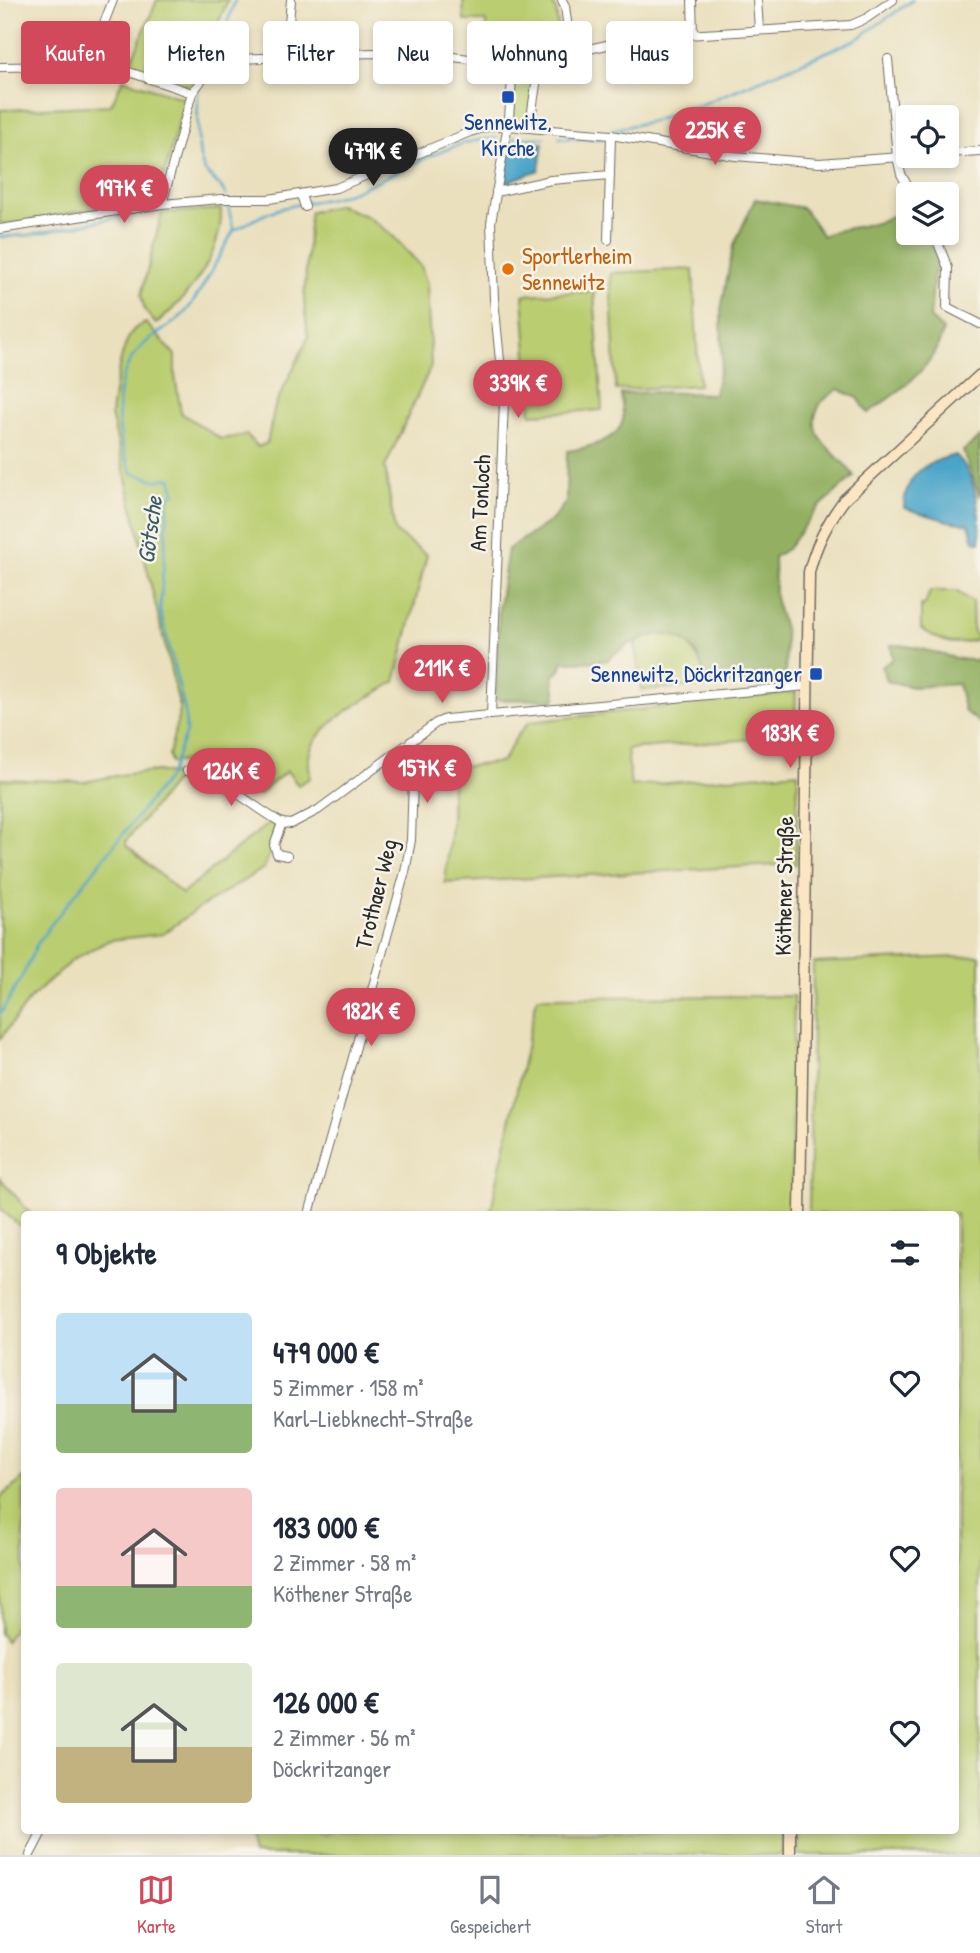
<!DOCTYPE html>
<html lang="de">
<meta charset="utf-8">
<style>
body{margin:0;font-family:"Patrick Hand",sans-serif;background:#f6f6f7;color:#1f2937;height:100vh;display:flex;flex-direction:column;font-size:26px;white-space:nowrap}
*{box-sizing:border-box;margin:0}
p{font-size:23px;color:#747a83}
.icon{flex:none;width:38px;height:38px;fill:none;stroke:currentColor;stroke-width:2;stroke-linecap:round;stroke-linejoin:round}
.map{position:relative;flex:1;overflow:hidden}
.details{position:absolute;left:21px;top:1211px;width:938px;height:623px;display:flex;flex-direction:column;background:#fff;border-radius:7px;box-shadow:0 4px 10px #0003}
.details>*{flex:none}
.banner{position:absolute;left:21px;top:21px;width:938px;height:63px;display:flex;gap:14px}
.tools{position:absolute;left:896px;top:105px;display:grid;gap:14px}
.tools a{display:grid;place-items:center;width:63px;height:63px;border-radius:7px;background:#fff;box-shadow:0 4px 10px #0003;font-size:35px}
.price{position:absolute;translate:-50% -60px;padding:0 16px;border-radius:24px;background:#d1495b;color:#fff;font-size:23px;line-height:46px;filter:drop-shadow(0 2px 4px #0008)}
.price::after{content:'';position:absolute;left:50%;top:42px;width:21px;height:16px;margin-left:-10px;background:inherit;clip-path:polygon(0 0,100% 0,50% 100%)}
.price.active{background:#222;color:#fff}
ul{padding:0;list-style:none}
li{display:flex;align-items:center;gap:21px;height:175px;padding:0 35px}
li span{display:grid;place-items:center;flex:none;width:196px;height:140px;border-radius:7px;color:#555}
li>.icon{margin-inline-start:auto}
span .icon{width:84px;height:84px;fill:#fffc;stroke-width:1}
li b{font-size:30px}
h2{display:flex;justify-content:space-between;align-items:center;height:84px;padding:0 35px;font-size:30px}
.tag{padding:0 24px;border-radius:7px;background:#fff;box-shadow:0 4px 10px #0003;font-size:24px;line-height:63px}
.tag.active{background:#d1495b;color:#fff}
.tab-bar{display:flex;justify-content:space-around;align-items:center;height:98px;border-top:2px solid #e0e1e3;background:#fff;font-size:19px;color:#747a83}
.tab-bar a{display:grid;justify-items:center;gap:4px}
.tab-bar .active{color:#d1495b}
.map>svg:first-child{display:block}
.green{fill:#bacd70;stroke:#727c4e;stroke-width:2}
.forest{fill:#93b062;stroke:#5f6e46;stroke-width:2}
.water{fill:#4ca5c9;stroke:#3c687a;stroke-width:2}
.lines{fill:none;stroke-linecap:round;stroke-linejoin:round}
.stream{stroke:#4ca5c9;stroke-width:2.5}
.street-casing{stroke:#6e6a5e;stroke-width:10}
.secondary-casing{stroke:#6e6a5e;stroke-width:13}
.street{stroke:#fff;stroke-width:8}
.secondary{stroke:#fbe6c4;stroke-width:10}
.transit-dot{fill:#1a4fb4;stroke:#f7f3e8;stroke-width:2.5}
.food-dot{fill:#e8710a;stroke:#f7f3e8;stroke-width:2.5}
.labels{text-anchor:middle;stroke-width:5;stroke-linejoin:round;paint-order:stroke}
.transit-label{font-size:23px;fill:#164399;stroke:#f7f3e8}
.food-label{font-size:23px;fill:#c56008;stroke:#f7f3e8;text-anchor:start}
.street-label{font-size:23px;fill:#2b2b2b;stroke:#f7f3e8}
.water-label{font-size:24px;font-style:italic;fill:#385c6a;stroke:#f7f3e8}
</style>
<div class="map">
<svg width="980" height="1855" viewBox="0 0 980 1855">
<rect width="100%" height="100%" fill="#f7f3e8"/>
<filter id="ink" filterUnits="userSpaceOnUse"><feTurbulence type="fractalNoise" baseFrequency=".0143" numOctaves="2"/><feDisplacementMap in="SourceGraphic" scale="14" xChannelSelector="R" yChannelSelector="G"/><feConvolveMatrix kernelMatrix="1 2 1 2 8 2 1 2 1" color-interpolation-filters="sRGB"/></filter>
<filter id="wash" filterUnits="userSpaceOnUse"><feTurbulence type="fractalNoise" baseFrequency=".00686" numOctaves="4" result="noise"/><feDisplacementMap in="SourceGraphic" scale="28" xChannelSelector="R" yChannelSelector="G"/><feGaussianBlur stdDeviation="1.57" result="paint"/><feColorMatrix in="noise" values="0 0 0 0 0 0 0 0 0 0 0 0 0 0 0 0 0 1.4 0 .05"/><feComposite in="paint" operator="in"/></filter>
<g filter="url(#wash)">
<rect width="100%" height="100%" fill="#eae0be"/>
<g class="green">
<path d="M157 0H228L200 65 193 86C172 86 148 74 129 66Z"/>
<path d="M463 0H551L556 10 560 43H545V48L532 49 534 68C516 65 507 55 487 51L486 21H464Z"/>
<polygon points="514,77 533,78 531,124 512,123"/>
<polygon points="123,79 185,99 160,191 152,198 16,223 0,223 0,110 111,105"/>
<path d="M339 205 368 217 391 234 421 266 427 284 431 366 385 467 395 532 427 555 395 682C369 698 315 723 309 756 308 763 310 771 310 778L298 785 287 771 258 795C230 775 206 756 171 763L169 755 180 709 111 415C113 396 121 346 132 332 135 327 140 325 146 323L175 355V376L181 413 221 439 247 435 258 447 267 443 275 406 308 338 304 301 310 212Z"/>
<path d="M221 209C223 253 189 297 156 324L145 311 141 295 162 213Z"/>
<polygon points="693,269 699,385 616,390 610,273"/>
<polygon points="594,291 602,410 531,414 523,295"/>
<path d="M930 591H956L972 602 973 632 978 639C952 647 944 643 921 629V605H925Z"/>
<polygon points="667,633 688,642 703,667 705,686 641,690 635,643 645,636"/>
<polygon points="796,692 794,736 627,749 631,786 798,772 796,864 445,883 451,824 452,772 460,767 502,762 517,736 529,722"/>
<polygon points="158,771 179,776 126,841 126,845 182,894 272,820 276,828 272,848 264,868 196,910 163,934 110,940 72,960 30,999 0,1039 0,779 84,782 126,774"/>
<polygon points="980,956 980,1855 799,1855 800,1831 956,1830 956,1214 809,1214 813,963"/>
<polygon points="794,996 791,1214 490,1214 537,997"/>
<polygon points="0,1178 31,1214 24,1214 24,1230 0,1208"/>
<polygon points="24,1478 24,1611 6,1641 0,1633 0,1498"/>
<polygon points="333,1831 783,1831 782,1855 253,1855 247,1831 313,1831 322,1835"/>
</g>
<g class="forest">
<path d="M755 199 803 208 823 236 835 231 876 223 908 209V233H931L946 267 934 272 930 318 943 330C935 368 898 392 868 413L858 398 838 389C833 393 825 398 821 403 799 436 840 453 854 476L818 508 787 549 774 557 775 598 785 632 786 678 705 686C700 620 646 625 606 661L562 662 561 669 553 677 556 699 496 700 499 606 508 549 552 520 566 502 567 451C583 449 616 441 622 423 625 416 621 402 621 394L655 392 714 394 722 361 721 310 733 247Z"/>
<polygon points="980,437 980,497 963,451"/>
<path d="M891 645C922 644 949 662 980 660V723L965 712 958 684 913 687 886 681 882 666 893 659Z"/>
</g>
<g class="water">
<path d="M170 56 177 61 180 69 177 74C165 76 156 74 147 66V61L150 57Z"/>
<polygon points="543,143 539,170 504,183 510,144"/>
<path d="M956 455C977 476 980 514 980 542L974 541 969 524 948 521 904 508C905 474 925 462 956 455Z"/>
</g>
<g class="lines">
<g class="stream">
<polyline points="198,79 226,27 235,0"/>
<path d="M198 89C198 109 195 155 205 171 212 180 223 185 226 196"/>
<polyline points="611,130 653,121 700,105 815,57 857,39 913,0"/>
<polyline points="512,138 545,138"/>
<polyline points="559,138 602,139"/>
<polyline points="208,204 228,204"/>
<polyline points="166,209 198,205"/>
<path d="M234 230C247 224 259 216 273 211 295 203 322 202 346 194 389 179 452 138 497 138"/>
<polyline points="0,237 30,235 149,211"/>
<path d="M0 1015 26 969 36 946 49 927 170 775 186 732 185 711 160 610 169 496 175 493 171 478H166L159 481 132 473C115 437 110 382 138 350 152 334 175 326 188 309 205 287 219 255 234 230L227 203"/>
</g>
</g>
</g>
<g filter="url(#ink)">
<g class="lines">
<g class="street-casing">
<g id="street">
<polyline points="692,0 693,34"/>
<polyline points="757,0 759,29"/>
<polyline points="571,53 638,38 851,25 867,18 893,0"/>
<polyline points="286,58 291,0"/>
<polyline points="90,59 192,93"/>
<polyline points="90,59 113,0"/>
<polyline points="888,59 897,157 901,174 912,194"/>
<polyline points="0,67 71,66 90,59"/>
<path d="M533 128C529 115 536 91 537 76"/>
<polyline points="947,153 980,151"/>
<polyline points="496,192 551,180 610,175"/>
<polyline points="301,195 305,207"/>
<path d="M162 204 192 93 217 60 372 53 428 54 503 63C510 65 513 68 519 72 532 80 558 76 571 68L572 61 565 6 562 0"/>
<polyline points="0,229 162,204 221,199 269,199 336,188 470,132 491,126 508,126 562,131 611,135 735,156 819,163 914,156"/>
<polyline points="934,233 948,268 947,307 980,324"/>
<polyline points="608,240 611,135"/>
<polyline points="491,715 504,402 494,299 491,223 509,118 513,66"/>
<path d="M187 771C223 777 251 806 282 823"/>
<polyline points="287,856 277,854 274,845 282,823 291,824 318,810 436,723 446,719 807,686"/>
<polyline points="309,1214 405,872 411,840 414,750 410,742"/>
<polyline points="30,1855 43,1830"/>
</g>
</g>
<g class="secondary-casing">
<g id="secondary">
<path d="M800 1214 809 572C816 544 827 523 844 500L980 375"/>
<polyline points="790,1855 790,1830"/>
</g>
</g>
<use href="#street" class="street"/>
<use href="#secondary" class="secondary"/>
</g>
</g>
<g class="transit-dot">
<rect x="501" y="90" width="14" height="14" rx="3.5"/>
<rect x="809" y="667" width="14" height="14" rx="3.5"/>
</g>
<circle class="food-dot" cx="508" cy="269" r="7"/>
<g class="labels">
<g class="transit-label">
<text x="508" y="130">Sennewitz,<tspan x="508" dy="26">Kirche</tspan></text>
<text x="802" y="682" text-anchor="end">Sennewitz, Döckritzanger</text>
</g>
<g class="food-label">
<text x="522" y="264">Sportlerheim<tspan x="522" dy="26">Sennewitz</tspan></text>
</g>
<g class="street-label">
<text transform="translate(480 503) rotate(-87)" y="8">Am Tonloch</text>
<text transform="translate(784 886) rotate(-89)" y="8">Köthener Straße</text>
<text transform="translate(376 894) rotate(-76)" y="8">Trothaer Weg</text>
</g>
<g class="water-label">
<text transform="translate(150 530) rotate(-83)" y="8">Götsche</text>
</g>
</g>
</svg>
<div class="tools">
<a><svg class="icon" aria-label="locate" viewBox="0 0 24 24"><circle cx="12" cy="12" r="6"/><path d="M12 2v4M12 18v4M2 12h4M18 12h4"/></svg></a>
<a><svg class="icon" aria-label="layers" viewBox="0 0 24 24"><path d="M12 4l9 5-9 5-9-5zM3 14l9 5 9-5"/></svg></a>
</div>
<b class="price" style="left:715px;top:167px">225K €</b>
<b class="price active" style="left:373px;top:188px">479K €</b>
<b class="price" style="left:124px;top:225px">197K €</b>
<b class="price" style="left:518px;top:420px">339K €</b>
<b class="price" style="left:442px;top:705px">211K €</b>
<b class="price" style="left:790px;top:770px">183K €</b>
<b class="price" style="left:427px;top:805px">157K €</b>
<b class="price" style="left:231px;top:808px">126K €</b>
<b class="price" style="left:371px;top:1048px">182K €</b>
<div class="banner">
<a class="tag active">Kaufen</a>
<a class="tag">Mieten</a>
<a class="tag">Filter</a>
<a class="tag">Neu</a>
<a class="tag">Wohnung</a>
<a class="tag">Haus</a>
</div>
<section class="details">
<h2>9 Objekte<svg class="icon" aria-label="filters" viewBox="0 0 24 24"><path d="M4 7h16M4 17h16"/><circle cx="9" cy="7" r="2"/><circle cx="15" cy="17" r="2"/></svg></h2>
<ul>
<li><span style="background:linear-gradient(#bfe0f5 65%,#8fb573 0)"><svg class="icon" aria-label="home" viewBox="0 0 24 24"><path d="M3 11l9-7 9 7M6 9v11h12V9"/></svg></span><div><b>479 000 €</b><p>5 Zimmer · 158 m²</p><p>Karl-Liebknecht-Straße</p></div><svg class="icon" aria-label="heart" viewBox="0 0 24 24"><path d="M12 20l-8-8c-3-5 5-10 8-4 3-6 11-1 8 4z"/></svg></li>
<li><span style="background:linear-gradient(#f6c9c9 70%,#8fb573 0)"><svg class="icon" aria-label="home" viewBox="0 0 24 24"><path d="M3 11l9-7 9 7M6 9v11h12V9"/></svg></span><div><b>183 000 €</b><p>2 Zimmer · 58 m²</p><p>Köthener Straße</p></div><svg class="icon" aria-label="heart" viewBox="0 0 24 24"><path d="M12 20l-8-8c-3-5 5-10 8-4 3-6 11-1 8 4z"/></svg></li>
<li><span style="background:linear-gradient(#dfe7d0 60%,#c2b280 0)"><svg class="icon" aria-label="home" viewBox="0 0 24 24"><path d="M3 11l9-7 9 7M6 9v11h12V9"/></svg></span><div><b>126 000 €</b><p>2 Zimmer · 56 m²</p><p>Döckritzanger</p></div><svg class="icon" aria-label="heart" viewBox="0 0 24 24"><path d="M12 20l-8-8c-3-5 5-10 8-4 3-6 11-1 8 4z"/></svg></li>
</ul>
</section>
</div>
<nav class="tab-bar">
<a class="active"><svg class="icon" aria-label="map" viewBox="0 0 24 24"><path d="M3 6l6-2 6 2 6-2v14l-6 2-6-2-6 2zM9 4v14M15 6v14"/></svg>Karte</a>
<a><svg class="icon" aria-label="saved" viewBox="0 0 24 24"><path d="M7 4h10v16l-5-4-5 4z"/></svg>Gespeichert</a>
<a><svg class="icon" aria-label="home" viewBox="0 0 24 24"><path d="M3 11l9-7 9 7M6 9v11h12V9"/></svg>Start</a>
</nav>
